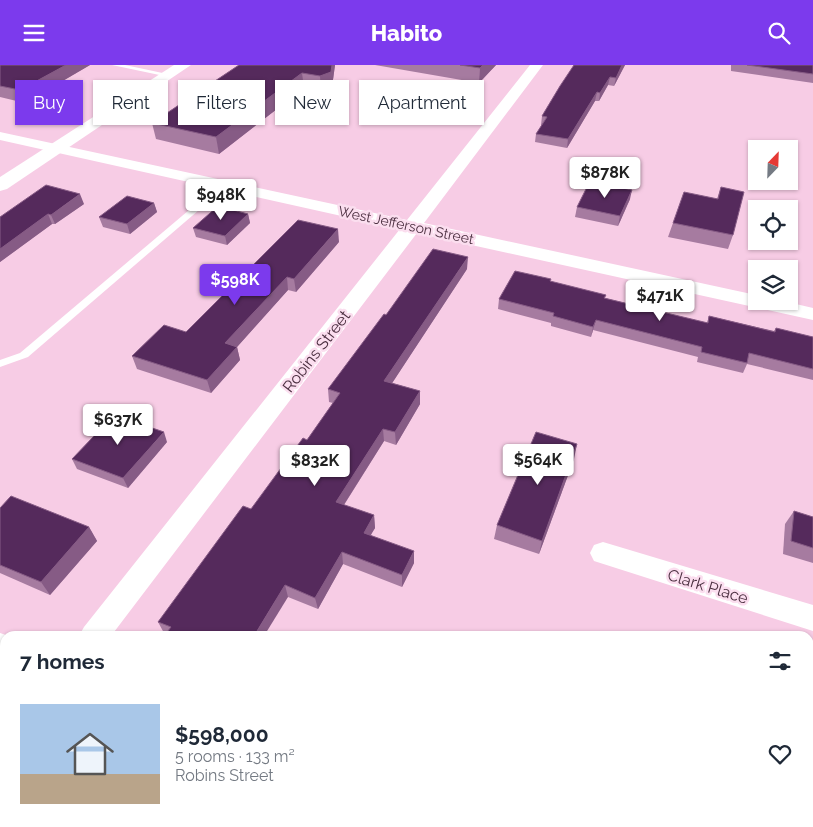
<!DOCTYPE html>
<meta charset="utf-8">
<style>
body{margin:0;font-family:Raleway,sans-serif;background:#f6f6f7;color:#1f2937;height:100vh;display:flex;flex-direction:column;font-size:19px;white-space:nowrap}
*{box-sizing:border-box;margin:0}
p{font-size:16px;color:#747a83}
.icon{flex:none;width:28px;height:28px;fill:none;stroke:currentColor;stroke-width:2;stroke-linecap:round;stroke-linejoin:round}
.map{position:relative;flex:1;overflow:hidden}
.side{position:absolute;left:0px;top:566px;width:814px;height:196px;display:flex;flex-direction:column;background:#fff;border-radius:15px 15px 0 0;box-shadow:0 1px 4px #0004}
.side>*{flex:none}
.hud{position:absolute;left:15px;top:15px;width:500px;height:45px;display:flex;gap:10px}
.needle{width:32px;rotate:23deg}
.tools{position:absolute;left:748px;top:75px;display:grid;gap:10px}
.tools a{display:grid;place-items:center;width:50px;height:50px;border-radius:0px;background:#fff;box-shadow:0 1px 4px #0004;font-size:25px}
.price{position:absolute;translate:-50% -42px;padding:0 11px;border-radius:5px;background:#fff;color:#222;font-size:16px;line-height:32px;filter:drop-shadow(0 1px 2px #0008)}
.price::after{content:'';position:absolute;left:50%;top:30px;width:15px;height:11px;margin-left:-8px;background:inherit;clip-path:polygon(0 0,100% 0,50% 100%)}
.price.active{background:#7c3aed;color:#fff}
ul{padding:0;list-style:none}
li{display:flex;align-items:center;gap:15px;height:125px;padding:0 20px}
li span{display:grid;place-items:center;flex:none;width:140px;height:100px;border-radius:0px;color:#555}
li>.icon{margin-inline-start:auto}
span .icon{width:60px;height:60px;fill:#fffc;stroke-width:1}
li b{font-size:21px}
h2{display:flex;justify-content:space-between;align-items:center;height:60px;padding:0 20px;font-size:21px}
.tag{padding:0 18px;border-radius:0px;background:#fff;box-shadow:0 1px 4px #0004;font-size:18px;line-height:45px}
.tag.active{background:#7c3aed;color:#fff}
header{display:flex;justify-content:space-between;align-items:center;height:65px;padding:0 20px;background:#7c3aed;color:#fff;font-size:22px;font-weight:800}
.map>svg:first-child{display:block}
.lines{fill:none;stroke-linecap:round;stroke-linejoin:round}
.lane{fill:#fff;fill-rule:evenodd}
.street{fill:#fff;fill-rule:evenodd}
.secondary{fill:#fff;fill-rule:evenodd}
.wall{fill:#a67ba0}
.shaded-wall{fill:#865b85}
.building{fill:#552a5c;stroke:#865b85}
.labels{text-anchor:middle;stroke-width:5;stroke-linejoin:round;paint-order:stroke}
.far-street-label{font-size:14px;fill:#4b2f40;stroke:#fbdeef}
.street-label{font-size:16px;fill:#4b2f40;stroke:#fbdeef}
</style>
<header><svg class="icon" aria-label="menu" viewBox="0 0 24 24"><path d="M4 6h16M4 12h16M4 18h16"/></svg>Habito<svg class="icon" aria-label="search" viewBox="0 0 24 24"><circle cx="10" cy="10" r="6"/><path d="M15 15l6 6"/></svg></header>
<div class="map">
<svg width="813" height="762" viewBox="0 0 813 762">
<rect width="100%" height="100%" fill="#f7cce5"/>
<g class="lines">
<g class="lane">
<polygon points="112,0 125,0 172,10 169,12"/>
<polygon points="221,118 228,120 28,292 0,302 0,295 20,288"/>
<polygon points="0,568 9,571 5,571 5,582 0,581"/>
</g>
<g class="street">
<polygon points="530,0 543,0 424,158 756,230 756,236 783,236 813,243 813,255 417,168 111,571 79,571 84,562 400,164 0,75 0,67 407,155"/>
<polygon points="603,477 813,540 813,566 594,496 590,488 594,480"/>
<polygon points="5,675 5,712 0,714 0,677"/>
</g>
<polygon class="secondary" points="174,0 191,0 7,124 0,126 0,112"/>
</g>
<g class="wall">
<polygon points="0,0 90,0 25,38 0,32"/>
<polygon points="239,0 335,0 332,22 321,26 304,23 219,89 156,74 152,58"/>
<polygon points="375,0 496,0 479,18"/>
<polygon points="574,0 625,0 614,21 608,20 599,36 595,36 567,83 535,77 536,69 542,60 541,60 542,51"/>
<polygon points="731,0 813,0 813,18 731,6"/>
<polygon points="721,122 733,170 728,184 668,172 673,158 717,134"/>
<polygon points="630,134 618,161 575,152 577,142"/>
<polygon points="154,138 157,147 130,169 103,162 99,152"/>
<polygon points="84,139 55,159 52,159 0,197 0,152"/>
<polygon points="248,149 250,158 227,180 196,172 193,163"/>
<polygon points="339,177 296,227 288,225 237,282 240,295 211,328 137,304 132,291 186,267"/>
<polygon points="467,204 392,318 420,326 420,339 396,380 384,376 344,440 374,450 375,463 370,470 414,498 402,522 343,499 318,544 288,532 166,569 164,568 158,557 251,444 307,375 333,338 329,337 328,324 386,250"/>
<polygon points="551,217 606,230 605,233 707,258 709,251 774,266 776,263 813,272 813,315 747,299 743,308 697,297 698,292 593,265 591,272 551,261 551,258 498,244 499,234"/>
<polygon points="167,377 128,423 77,404 72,394"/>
<polygon points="574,394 539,489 494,474 497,460"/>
<polygon points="0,443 89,462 97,476 50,530 0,508"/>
<polygon points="794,446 813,452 813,498 783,489 785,459"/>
<polygon points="809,594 813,596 813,670 809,669"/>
<polygon points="111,758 220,758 218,762 120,762"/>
<polygon points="686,758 721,758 732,762 685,762"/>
</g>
<g class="shaded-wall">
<polygon points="66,0 90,0 25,38 20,25"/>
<polygon points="332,0 335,0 332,22 321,26 320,11"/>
<polygon points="483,0 496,0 479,18 480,3"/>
<polygon points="622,0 625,0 614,21 616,13"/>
<polygon points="302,8 304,23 219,89 216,72"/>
<polygon points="610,12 608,20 599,36 600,28"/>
<polygon points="597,27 595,36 567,83 568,74"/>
<polygon points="632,125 630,134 618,161 620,151"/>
<polygon points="80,129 84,139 55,159 51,150"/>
<polygon points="154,138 157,147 130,169 127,159"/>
<polygon points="48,149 52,159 0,197 0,184"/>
<polygon points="248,149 250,158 227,180 225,171"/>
<polygon points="338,164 339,177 296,227 294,214"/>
<polygon points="468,192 467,204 385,329 384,316"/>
<polygon points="287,212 288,225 237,282 240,295 211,328 207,315 225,278"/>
<polygon points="596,255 593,265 591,272 593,262"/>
<polygon points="420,326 420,339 396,380 395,367"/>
<polygon points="383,364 384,376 338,449 336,437"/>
<polygon points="164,367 167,377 128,423 123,413"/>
<polygon points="577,379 574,394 539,489 542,476"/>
<polygon points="374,450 375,463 365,480 364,468"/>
<polygon points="89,462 97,476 50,530 41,517"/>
<polygon points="414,486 414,498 402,522 402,510"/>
<polygon points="342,487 343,499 318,544 315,533"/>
<polygon points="285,520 288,532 264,571 254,571"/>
<polygon points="211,758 220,758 218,762 208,762"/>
<polygon points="338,758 343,758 341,762 336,762"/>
</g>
<g class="building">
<polygon points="0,0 66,0 20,25 0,21"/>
<polygon points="239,0 332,0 331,7 320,11 302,8 216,72 152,58"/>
<polygon points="460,0 483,0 480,3"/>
<polygon points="574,0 622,0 616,13 610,12 600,28 597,27 568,74 536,69 547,52 542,51 560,21"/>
<polygon points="747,0 813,0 813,9"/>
<polygon points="590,116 632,125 620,151 577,142"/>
<polygon points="46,120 80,129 51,150 48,149 0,184 0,152"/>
<polygon points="721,122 744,127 733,170 673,158 684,127 718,134"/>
<polygon points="127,131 154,138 127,159 99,152"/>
<polygon points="218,141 248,149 225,171 193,163"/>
<polygon points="298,155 338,164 294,214 287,212 225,278 237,282 207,315 132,291 164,260 186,267"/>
<polygon points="433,184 468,192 384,316 420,326 395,367 383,364 336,437 374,450 364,468 414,486 402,510 342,487 315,533 285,520 254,571 164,571 171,562 158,557 243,441 251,444 303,373 307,375 340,328 328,324 384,249 386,250"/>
<polygon points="515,206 551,214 550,216 606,230 604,233 708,258 709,251 775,267 776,263 813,272 813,304 749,288 747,298 701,287 702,282 596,255 593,262 553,251 554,248 499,234"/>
<polygon points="114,350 164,367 123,413 72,394"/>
<polygon points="536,367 577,379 542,476 497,460"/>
<polygon points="11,431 89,462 41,517 0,500 0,443"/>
<polygon points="794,446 813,452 813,483 791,476"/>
<polygon points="809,594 813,596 813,660 809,658"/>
<polygon points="118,758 211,758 208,762 127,762"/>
<polygon points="261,758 338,758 336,762 259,762"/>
<polygon points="393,758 498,758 496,762 391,762"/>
<polygon points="544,758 558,758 569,762 543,762"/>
<polygon points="694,758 721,758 732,762 693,762"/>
</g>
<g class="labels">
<g class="far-street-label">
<text transform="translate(406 160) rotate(12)" y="5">West Jefferson Street</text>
</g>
<g class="street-label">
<text transform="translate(316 286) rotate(-52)" y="6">Robins Street</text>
<text transform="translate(708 521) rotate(17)" y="6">Clark Place</text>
</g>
</g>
</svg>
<div class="tools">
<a><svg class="needle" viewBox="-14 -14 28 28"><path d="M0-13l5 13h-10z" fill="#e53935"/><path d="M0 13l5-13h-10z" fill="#747a83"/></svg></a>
<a><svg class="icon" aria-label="locate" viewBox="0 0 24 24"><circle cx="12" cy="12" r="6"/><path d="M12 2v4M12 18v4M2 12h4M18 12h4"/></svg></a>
<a><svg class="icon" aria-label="layers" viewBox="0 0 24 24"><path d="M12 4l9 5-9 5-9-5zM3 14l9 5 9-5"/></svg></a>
</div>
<b class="price" style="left:605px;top:134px">$878K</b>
<b class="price" style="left:221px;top:156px">$948K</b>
<b class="price active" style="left:235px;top:241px">$598K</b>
<b class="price" style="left:660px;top:257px">$471K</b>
<b class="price" style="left:118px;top:381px">$637K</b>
<b class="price" style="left:538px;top:421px">$564K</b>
<b class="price" style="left:315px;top:422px">$832K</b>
<div class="hud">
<a class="tag active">Buy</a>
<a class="tag">Rent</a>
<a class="tag">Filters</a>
<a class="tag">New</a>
<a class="tag">Apartment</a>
</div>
<section class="side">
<h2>7 homes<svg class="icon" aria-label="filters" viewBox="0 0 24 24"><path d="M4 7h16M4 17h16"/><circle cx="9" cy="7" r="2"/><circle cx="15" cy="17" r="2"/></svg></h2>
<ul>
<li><span style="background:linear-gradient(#a9c7e8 70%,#b9a48a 0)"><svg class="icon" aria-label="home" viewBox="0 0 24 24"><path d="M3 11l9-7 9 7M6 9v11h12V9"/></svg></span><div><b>$598,000</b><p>5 rooms · 133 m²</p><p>Robins Street</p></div><svg class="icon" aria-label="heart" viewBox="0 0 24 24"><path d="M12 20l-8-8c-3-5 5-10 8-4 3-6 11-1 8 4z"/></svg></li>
</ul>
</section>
</div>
